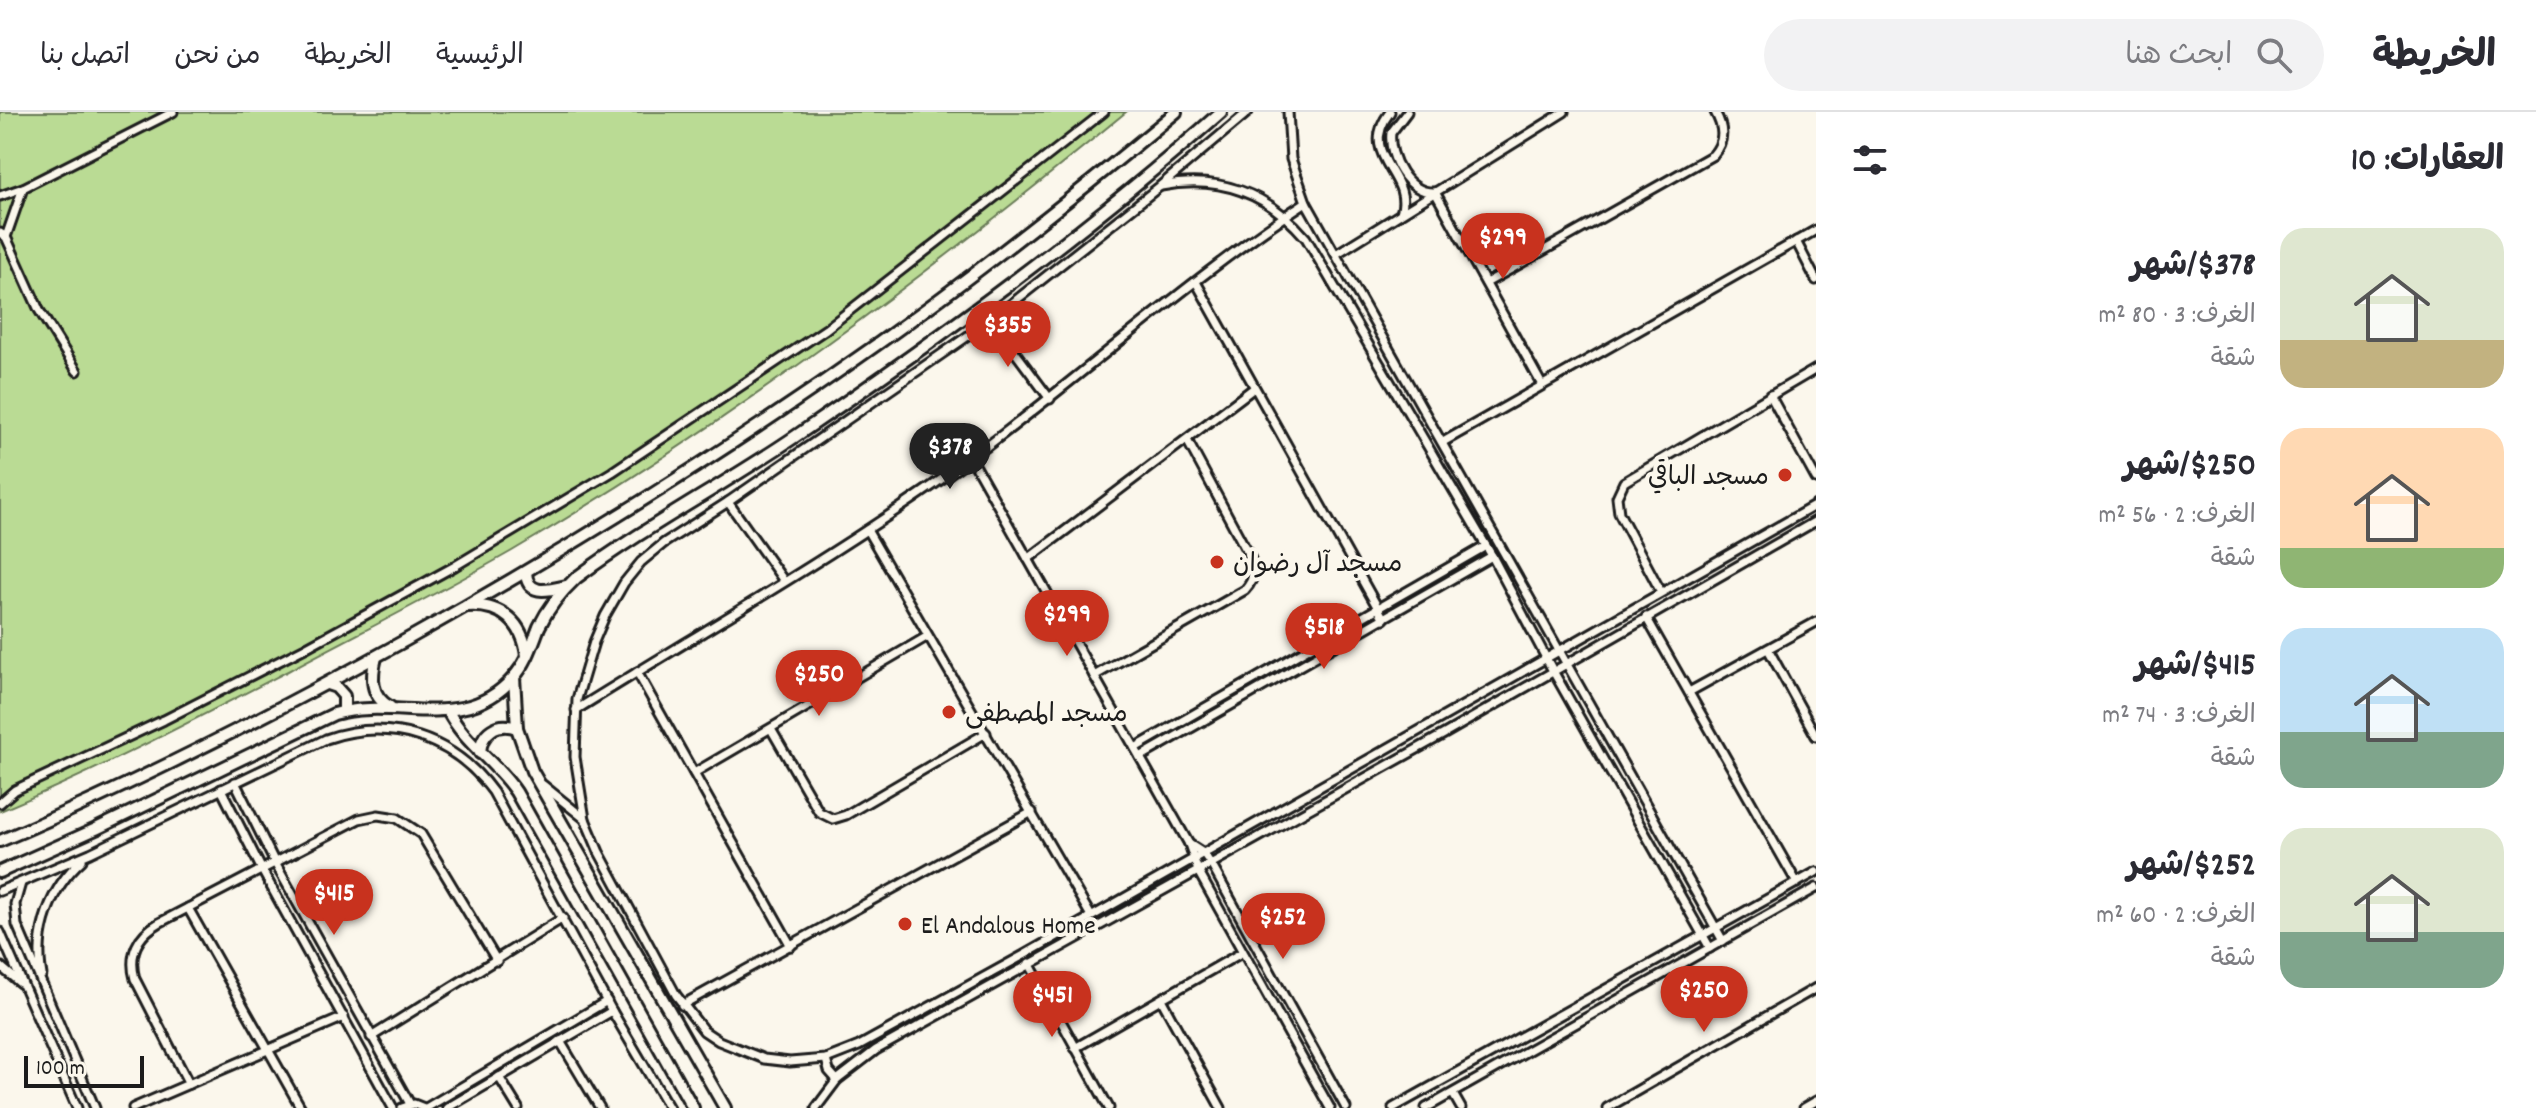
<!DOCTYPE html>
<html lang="ar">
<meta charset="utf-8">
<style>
body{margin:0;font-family:Dekko,"Playpen Sans Arabic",sans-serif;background:#f2f2f3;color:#2b2b33;direction:rtl;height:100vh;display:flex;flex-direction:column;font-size:30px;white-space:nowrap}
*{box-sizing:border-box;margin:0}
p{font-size:26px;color:#7c7c81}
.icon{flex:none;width:44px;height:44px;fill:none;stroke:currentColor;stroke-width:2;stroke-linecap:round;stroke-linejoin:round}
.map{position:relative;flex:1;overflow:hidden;direction:ltr}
.side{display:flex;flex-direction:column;background:#fff;width:720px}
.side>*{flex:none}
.scale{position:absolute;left:24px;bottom:20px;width:120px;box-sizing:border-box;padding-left:8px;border:4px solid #1c1c1c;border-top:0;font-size:22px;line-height:28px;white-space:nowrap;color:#1c1c1c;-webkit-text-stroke:6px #fbf7ec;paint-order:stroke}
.price{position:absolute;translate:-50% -68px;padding:0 18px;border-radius:28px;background:#c8321e;color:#fff;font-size:26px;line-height:52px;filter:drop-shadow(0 2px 4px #0008)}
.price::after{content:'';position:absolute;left:50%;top:48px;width:24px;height:18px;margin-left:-12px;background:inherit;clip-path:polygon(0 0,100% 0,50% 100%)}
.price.active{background:#222;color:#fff}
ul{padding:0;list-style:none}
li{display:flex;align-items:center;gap:24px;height:200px;padding:0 32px}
li span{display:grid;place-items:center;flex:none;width:224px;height:160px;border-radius:24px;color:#555}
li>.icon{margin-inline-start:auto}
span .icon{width:96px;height:96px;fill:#fffc;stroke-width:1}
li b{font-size:34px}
h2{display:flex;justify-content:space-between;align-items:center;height:96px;padding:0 32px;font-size:34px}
header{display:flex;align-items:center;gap:48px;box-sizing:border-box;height:112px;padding:0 40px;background:#fff;border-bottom:2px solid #e1e1e2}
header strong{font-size:38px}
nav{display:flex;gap:44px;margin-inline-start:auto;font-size:28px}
.search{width:560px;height:72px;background:#f2f2f3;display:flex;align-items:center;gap:20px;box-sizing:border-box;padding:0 28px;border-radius:44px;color:#7c7c81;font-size:30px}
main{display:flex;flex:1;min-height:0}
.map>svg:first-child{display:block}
.green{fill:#badb94;stroke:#6b7c58;stroke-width:2}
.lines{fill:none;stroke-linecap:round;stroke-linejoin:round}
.street-casing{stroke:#1c1c1c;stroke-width:13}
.secondary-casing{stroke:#1c1c1c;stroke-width:16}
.street{stroke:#fbf7ec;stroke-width:7}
.secondary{stroke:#fbf7ec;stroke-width:10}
.poi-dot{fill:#c8321e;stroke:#fbf7ec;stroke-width:3}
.labels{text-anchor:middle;stroke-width:8;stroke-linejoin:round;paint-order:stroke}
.poi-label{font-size:26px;fill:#1c1c1c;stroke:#fbf7ec;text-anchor:start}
</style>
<header>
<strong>الخريطة</strong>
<div class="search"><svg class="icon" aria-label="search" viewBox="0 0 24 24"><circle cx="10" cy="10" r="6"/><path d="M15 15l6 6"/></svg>ابحث هنا</div>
<nav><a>الرئيسية</a><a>الخريطة</a><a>من نحن</a><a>اتصل بنا</a></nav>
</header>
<main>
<section class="side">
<h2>العقارات: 10<svg class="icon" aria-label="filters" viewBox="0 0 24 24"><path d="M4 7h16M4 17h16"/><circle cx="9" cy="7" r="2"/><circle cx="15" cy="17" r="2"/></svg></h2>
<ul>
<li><span style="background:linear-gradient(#dfe7d0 70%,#c2b280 0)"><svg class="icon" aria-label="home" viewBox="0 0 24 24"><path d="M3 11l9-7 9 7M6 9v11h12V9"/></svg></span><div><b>$378/شهر</b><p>الغرف: 3 · 80 m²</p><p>شقة</p></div></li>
<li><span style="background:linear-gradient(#ffd9b3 75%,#8fb573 0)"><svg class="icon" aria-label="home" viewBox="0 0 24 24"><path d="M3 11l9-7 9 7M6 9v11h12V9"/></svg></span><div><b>$250/شهر</b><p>الغرف: 2 · 56 m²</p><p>شقة</p></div></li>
<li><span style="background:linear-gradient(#bfe0f5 65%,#7fa58c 0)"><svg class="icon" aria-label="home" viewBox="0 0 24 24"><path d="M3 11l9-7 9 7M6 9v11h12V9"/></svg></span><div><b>$415/شهر</b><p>الغرف: 3 · 74 m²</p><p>شقة</p></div></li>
<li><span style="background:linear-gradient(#dfe7d0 65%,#7fa58c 0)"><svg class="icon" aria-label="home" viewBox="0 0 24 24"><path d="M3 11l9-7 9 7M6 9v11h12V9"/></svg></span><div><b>$252/شهر</b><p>الغرف: 2 · 60 m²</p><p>شقة</p></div></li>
</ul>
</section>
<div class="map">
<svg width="1816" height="996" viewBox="0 0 1816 996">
<rect width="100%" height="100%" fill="#fbf7ec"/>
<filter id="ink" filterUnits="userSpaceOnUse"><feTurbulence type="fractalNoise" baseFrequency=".0125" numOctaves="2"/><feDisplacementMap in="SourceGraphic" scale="16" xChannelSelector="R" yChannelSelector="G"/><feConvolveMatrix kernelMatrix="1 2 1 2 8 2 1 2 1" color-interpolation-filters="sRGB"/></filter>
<g filter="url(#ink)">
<path class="green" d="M0 0H1126C932 160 730 311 512 439 439 481 363 519 288 559 194 608 99 658 0 699Z"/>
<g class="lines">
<g class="street-casing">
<g id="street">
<polyline points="1288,0 1291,47 1306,90 1723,829"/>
<path d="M1390 0C1356 44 1414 63 1401 101"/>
<path d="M1407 0 1391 21C1388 45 1408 82 1435 80L1542 273"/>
<path d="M1161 74C1219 63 1268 81 1306 126L1492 444 1553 559 1710 836"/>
<polyline points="0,84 23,76 173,0"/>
<polyline points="0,121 6,125 39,198 77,259"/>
<polyline points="6,125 23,76"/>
<polyline points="1796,129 1816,168"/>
<polyline points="1336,142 1564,0"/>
<polyline points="1196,170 1384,507"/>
<path d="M1486 171 1713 43C1725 29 1724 16 1715 0"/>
<polyline points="991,208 1050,287"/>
<polyline points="1770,283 1816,367"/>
<polyline points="1443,330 1816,118"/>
<polyline points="971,346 1189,732 1198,759 1330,996"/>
<polyline points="728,390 784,469"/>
<polyline points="867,418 1091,804"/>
<polyline points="1028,447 1254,276"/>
<polyline points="1661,480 1619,401 1617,385 1624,370 1816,257"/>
<polyline points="1646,505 1797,771"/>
<polyline points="1768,537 1816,624"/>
<polyline points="637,560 791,834"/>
<path d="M1094 564 1245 478C1255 467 1256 456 1249 443L1187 328"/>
<polyline points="1689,580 1816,510"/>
<path d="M576 598C709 515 847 437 974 344 1086 261 1190 166 1306 90"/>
<polyline points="771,617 819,700 833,707 846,703 986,621"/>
<polyline points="1135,636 1486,434"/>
<polyline points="1140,645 1492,444"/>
<polyline points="694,661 928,524"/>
<polyline points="235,670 275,751 410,992"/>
<polyline points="543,673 585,707 599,740 676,883 704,919 719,929 764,947 790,950 826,947 859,934 1024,843 1816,393"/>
<polyline points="221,677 262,758 393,996"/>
<polyline points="0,691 15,678 164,608 305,536 455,454 612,360 826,217 1104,0"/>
<polyline points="585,707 575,645 577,587 594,530 605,504 624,471 641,450 664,431 728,390 991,208 1159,75 1248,0"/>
<polyline points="1189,732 1203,741 1211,752 1346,996"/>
<polyline points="21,771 15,792 17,813 95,996"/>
<path d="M0 779 90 741 326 627C390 605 453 625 493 680L612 899 669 996"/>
<polyline points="188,796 301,996"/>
<polyline points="0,820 77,996"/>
<polyline points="1029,851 1109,996"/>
<polyline points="0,854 20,871"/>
<path d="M42 863C34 821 50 776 82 748"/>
<polyline points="1161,887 1221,996"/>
<polyline points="682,893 1032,700"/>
<polyline points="371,925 563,806"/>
<polyline points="560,929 600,996"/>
<polyline points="1075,936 1241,841"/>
<polyline points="826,947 829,959 837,968"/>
<polyline points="499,965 518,996"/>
<path d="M189 972 135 867C128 842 138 823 159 811L359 707 378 703 397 706 421 722 497 849"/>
<polyline points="1453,982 1461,996"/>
<polyline points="133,996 344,905"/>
<polyline points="402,996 414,992 424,996"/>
<polyline points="426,996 607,889"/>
<polyline points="447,996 612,899"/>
<polyline points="816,996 837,968 876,938 1446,621 1816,409"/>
<polyline points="1393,996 1816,760"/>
<polyline points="1426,996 1816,776"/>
<polyline points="1607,996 1816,876"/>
<polyline points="1804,996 1816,989"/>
</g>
</g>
<g class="secondary-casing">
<g id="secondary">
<path d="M526 460C527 485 549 478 567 474"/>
<path d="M468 494C501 492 523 510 527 544"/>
<path d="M376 545C371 565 370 584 390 595"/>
<polyline points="514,565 517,616 532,659 725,996"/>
<polyline points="327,572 336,575 344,584 344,599"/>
<path d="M448 599C465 632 496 650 516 680L693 996"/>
<path d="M480 641C481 620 497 609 517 616"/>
<path d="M0 729C139 670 274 601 406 528 569 437 727 339 879 231 981 159 1080 80 1176 0"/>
<path d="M0 760 96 717 334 602C397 584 464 623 514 565 527 550 532 533 539 515 548 496 561 480 576 466 646 414 724 373 796 324 943 224 1088 118 1221 0"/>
</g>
</g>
<use href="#street" class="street"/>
<use href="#secondary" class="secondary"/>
</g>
</g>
<g class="poi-dot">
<circle cx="1785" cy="363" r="8"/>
<circle cx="1217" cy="450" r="8"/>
<circle cx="949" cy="600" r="8"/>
<circle cx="905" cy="812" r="8"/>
</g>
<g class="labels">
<g class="poi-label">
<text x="1769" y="372" text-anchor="end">مسجد الباقي</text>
<text x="1233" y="459">مسجد آل رضوان</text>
<text x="965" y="609">مسجد المصطفى</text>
<text x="921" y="821">El Andalous Home</text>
</g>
</g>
</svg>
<div class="scale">100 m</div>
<b class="price" style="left:1503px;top:169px">$299</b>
<b class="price" style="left:1008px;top:257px">$355</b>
<b class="price active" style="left:950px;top:379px">$378</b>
<b class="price" style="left:1067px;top:546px">$299</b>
<b class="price" style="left:1324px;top:559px">$518</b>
<b class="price" style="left:819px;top:606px">$250</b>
<b class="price" style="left:334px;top:825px">$415</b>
<b class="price" style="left:1283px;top:849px">$252</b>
<b class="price" style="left:1704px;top:922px">$250</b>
<b class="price" style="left:1052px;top:927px">$451</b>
</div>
</main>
